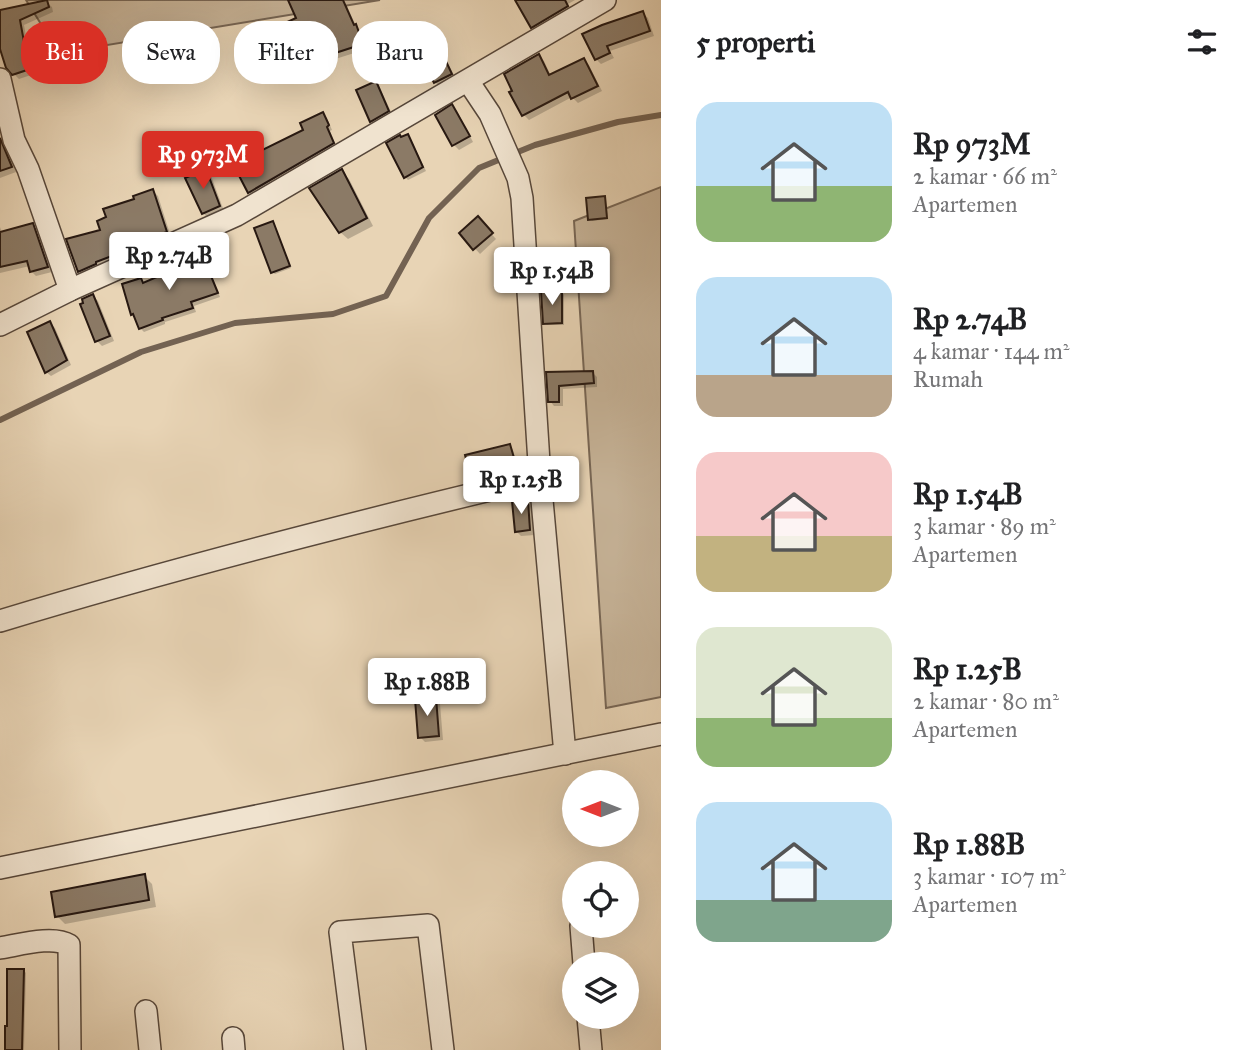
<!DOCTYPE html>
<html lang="id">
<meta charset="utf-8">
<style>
body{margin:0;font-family:"IM FELL Great Primer",serif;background:#f2f2f2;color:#202124;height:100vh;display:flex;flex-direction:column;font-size:26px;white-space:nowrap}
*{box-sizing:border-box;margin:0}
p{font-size:23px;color:#757577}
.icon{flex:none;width:38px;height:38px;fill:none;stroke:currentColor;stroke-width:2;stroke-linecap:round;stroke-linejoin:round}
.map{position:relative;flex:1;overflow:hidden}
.drawer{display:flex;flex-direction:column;background:#fff;width:595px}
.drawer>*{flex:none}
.guide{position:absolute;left:21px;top:21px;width:534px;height:63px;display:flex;gap:14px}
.needle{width:46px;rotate:270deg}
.controls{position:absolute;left:562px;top:770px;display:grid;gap:14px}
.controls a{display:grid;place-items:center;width:77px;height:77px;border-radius:50%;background:#fff;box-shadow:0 7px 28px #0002;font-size:35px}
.price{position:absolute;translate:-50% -60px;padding:0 16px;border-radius:7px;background:#fff;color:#222;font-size:23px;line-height:46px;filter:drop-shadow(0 2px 4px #0008)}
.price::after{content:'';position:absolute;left:50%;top:42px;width:21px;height:16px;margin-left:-10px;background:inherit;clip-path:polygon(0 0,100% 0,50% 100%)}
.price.current{background:#d93025;color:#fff}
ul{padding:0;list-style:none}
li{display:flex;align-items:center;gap:21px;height:175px;padding:0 35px}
li span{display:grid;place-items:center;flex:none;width:196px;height:140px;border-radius:21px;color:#555}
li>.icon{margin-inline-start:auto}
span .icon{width:84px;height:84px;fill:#fffc;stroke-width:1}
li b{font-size:30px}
h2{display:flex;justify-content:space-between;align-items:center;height:84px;padding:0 35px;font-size:30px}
.tag{padding:0 24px;border-radius:28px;background:#fff;box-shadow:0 7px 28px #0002;font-size:24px;line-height:63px}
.tag.current{background:#d93025;color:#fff}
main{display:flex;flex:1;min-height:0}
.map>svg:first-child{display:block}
.green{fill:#c7b499;stroke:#765;stroke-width:2}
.shadow{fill:#0003}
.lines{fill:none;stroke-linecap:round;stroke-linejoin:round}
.stream{stroke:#736252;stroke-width:6}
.building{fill:#8b7a66;stroke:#271811;stroke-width:2}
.minor-casing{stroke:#57473a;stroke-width:24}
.minor{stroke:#f0e3cf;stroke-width:21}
</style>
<main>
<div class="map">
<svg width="661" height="1050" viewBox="0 0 661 1050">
<rect width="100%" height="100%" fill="#e8d4b5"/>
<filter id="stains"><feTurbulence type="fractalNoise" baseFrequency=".00286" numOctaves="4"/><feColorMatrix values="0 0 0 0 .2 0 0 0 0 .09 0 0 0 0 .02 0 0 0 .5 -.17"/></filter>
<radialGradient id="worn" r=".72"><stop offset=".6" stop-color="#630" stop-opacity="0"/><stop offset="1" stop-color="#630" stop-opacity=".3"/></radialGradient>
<g class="green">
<polygon points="26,0 380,0 59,53"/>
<polygon points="661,187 661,697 606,708 574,221"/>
</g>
<g class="shadow">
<polygon points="290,0 342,1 347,6 356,26 361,31 367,49 329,61 324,56 320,42 301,50 296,45 287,24 298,19"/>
<polygon points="526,0 575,0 568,4 572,11 536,32 532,27"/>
<polygon points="46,2 52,7 53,12 24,25 29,53 34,52 39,57 43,71 19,79 7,67 0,43 0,12"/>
<polygon points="643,13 648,18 654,36 610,51 614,58 601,64 596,59 584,35"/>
<polygon points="433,38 438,43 456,79 440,87 435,82"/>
<polygon points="539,56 544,61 551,76 584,60 589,65 602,91 578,103 572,97 529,120 524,115"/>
<polygon points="375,83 380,88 393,116 376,126 371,121"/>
<polygon points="452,107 457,111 473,142 459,150 454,145"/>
<polygon points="323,114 327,118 332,130 330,131 337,148 254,196 249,192"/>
<polygon points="407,136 411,140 426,171 408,180 405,177"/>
<polygon points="0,141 5,146 16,172 0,178"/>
<polygon points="206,171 211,176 224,211 208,218 203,213"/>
<polygon points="341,171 349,179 373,226 348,239 340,232"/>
<polygon points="153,191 158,196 171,237 127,252 128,256 84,276 79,271 103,231 136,200"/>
<polygon points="604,198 606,200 608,219 592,221 590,219"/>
<polygon points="478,219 496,239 480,254 461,233"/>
<polygon points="273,223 291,268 275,274 272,272"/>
<polygon points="32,225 38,230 52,272 36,276 31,271 30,266 0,273 0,227 2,233"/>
<polygon points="202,256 205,260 220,297 194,306 196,312 165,322 165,324 144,332 140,328 141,280 145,284 187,266"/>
<polygon points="562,292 564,295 564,325 547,325 545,323"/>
<polygon points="93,296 98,301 114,341 102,346 97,341"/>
<polygon points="50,323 55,328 71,365 51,376 46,372"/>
<polygon points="592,372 597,377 597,387 563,389 563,406 554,406 550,401 548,373"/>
<polygon points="510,446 513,450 518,468 475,478 471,474"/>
<polygon points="527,502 532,507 535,535 521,536 516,531"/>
<polygon points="435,699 440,704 443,740 425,742 420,737"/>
<polygon points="144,876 152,884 156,907 65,924 57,916"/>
<polygon points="24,970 26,973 24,1050 7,1050"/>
</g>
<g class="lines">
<polyline class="stream" points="0,420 141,352 235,323 333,314 386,296 429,218 479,168 535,145 618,122 661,115"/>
</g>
<g class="building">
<polygon points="47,0 49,7 20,20 26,53 34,50 39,66 12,75 6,68 0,49 0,10"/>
<polygon points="288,0 343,0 354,25 356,24 363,44 323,57 316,37 294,46 285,23 296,18"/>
<polygon points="515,0 565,0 568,6 531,28"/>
<polygon points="643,11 650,31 607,46 610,53 595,60 582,34 602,25"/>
<polygon points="434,36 452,74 434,83 415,45"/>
<polygon points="539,54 549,75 584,58 598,86 571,99 568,92 522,116 509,92 512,91 504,74"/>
<polygon points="376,81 389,111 370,122 356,90"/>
<polygon points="452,104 470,136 452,146 435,115"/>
<polygon points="323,112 329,125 327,127 334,143 248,193 234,166 251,158 250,156 303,130 300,123"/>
<polygon points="408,134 423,167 404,178 386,143 400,135 401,137"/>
<polygon points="0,138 12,167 0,171"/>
<polygon points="206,169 220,206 202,214 185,178"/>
<polygon points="342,169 367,218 339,233 309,188"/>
<polygon points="153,189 167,232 124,247 125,251 96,262 96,264 78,272 66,239 100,230 97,221 106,217 103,209 134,199 133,196"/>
<polygon points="605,196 607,218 588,220 586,198"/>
<polygon points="478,216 493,233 473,250 459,233"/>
<polygon points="273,221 290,266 271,273 254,228"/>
<polygon points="33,223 48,267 30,272 27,261 0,267 0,232"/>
<polygon points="202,254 218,293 191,302 193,308 162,318 163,320 139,329 133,314 131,315 122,284 141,278 143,283 185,265 183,262"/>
<polygon points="541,291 562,291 562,323 543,324"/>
<polygon points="93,294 110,336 95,342 80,304 83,303 82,299"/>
<polygon points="50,321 67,360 45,373 27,332"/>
<polygon points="593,371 594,383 559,386 559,402 548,402 546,372"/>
<polygon points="510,444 516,465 470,475 465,455"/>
<polygon points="528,500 530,530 515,532 512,501"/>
<polygon points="436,697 439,736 418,738 415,699"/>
<polygon points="145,874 149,900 55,917 51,892"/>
<polygon points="7,969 24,969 22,1050 5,1050 5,1026 7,1026"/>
</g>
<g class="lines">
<g class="minor-casing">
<g id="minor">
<polyline points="0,79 14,140 28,169 70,290"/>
<polyline points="468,81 490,114 518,178 522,198 540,478 565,754"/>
<polyline points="0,325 70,290 237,215 605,0"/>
<path d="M0 621C178 567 359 521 540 478"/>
<polyline points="0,868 661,734"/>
<polyline points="581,926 584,964"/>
<path d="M0 948C19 945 53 935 69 945L70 1050"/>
<polyline points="146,1011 150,1050"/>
<polyline points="588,1017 591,1050"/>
<polyline points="233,1038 234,1050"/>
<polyline points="355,1050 340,932 428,925 443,1050"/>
</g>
</g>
<use href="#minor" class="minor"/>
</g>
<rect width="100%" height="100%" filter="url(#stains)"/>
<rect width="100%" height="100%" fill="url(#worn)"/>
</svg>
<div class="controls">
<a><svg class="needle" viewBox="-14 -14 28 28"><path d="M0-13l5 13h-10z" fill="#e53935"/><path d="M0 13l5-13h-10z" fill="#757577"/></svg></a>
<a><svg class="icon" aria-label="locate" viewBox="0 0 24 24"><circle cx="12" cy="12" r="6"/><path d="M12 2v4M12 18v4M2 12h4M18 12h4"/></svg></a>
<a><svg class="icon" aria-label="layers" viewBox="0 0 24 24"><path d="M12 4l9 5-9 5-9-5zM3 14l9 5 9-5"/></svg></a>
</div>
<b class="price current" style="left:203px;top:191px">Rp 973M</b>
<b class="price" style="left:169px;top:292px">Rp 2.74B</b>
<b class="price" style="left:552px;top:307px">Rp 1.54B</b>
<b class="price" style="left:521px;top:516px">Rp 1.25B</b>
<b class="price" style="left:427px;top:718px">Rp 1.88B</b>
<div class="guide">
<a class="tag current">Beli</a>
<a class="tag">Sewa</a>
<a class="tag">Filter</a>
<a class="tag">Baru</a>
</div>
</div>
<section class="drawer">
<h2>5 properti<svg class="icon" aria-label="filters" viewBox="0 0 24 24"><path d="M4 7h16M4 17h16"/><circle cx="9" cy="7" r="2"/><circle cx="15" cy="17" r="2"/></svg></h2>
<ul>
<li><span style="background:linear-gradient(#bfe0f5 60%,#8fb573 0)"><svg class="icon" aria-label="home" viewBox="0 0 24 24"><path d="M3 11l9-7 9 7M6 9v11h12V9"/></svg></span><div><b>Rp 973M</b><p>2 kamar · 66 m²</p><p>Apartemen</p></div></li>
<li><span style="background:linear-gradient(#bfe0f5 70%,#b9a48a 0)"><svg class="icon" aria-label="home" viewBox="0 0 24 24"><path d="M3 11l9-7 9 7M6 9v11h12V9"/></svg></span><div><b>Rp 2.74B</b><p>4 kamar · 144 m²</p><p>Rumah</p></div></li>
<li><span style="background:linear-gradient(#f6c9c9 60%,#c2b280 0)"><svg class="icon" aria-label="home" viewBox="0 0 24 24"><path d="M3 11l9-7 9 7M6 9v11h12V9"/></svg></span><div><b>Rp 1.54B</b><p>3 kamar · 89 m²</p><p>Apartemen</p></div></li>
<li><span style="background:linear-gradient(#dfe7d0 65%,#8fb573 0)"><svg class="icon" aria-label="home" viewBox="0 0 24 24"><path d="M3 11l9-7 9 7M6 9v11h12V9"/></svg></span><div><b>Rp 1.25B</b><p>2 kamar · 80 m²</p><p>Apartemen</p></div></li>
<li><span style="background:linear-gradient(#bfe0f5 70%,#7fa58c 0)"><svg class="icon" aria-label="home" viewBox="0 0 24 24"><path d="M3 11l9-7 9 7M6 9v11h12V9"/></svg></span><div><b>Rp 1.88B</b><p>3 kamar · 107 m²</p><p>Apartemen</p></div></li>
</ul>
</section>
</main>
